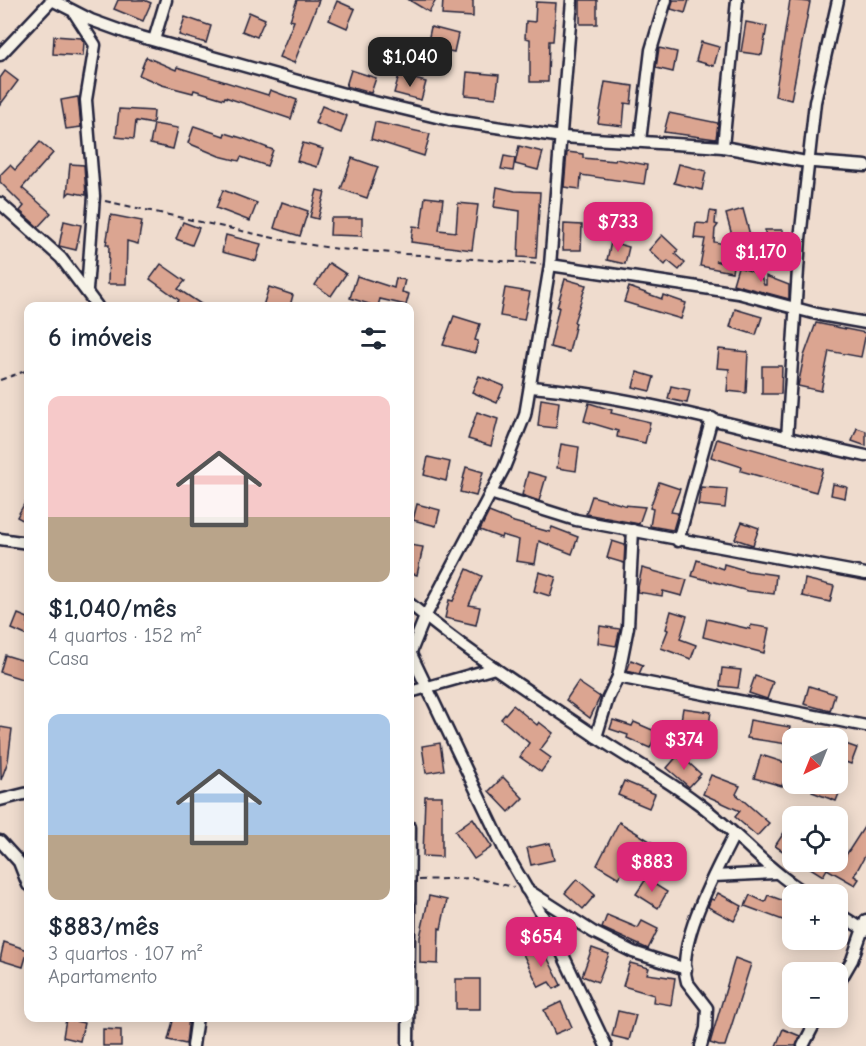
<!DOCTYPE html>
<html lang="pt">
<meta charset="utf-8">
<style>
body{margin:0;font-family:"Comic Neue",sans-serif;background:#f6f6f7;color:#1f2937;height:100vh;display:flex;flex-direction:column;font-size:22px;white-space:nowrap}
*{box-sizing:border-box;margin:0}
p{font-size:20px;color:#747a83}
.icon{flex:none;width:33px;height:33px;fill:none;stroke:currentColor;stroke-width:2;stroke-linecap:round;stroke-linejoin:round}
.map{position:relative;flex:1;overflow:hidden}
.side{position:absolute;left:24px;top:302px;width:390px;height:720px;display:flex;flex-direction:column;background:#fff;border-radius:12px;box-shadow:0 3px 15px #0003}
.side>*{flex:none}
.needle{width:39px;rotate:223deg}
.tools{position:absolute;left:782px;top:728px;display:grid;gap:12px}
.tools a{display:grid;place-items:center;width:66px;height:66px;border-radius:12px;background:#fff;box-shadow:0 3px 15px #0003;font-size:30px}
.price{position:absolute;translate:-50% -51px;padding:0 14px;border-radius:12px;background:#db2777;color:#fff;font-size:20px;line-height:39px;filter:drop-shadow(0 2px 3px #0008)}
.price::after{content:'';position:absolute;left:50%;top:36px;width:18px;height:14px;margin-left:-9px;background:inherit;clip-path:polygon(0 0,100% 0,50% 100%)}
.price.selected{background:#222;color:#fff}
ul{padding:0;list-style:none}
li{display:grid;align-content:center;gap:12px;height:318px;padding:0 24px}
li span{display:grid;place-items:center;height:186px;border-radius:12px;color:#555}
li>.icon{margin-inline-start:auto}
span .icon{width:108px;height:108px;fill:#fffc;stroke-width:1}
li b{font-size:26px}
h2{display:flex;justify-content:space-between;align-items:center;height:72px;padding:0 24px;font-size:26px}
.map>svg:first-child{display:block}
.building{fill:#dba591;stroke:#22223b;stroke-width:1.5}
.lines{fill:none;stroke-linecap:round;stroke-linejoin:round}
.minor-casing{stroke:#22223b;stroke-width:15}
.path{stroke:#22223b;stroke-width:2;stroke-dasharray:6 4.5;stroke-linecap:butt}
.minor{stroke:#f7f3e8;stroke-width:10}
</style>
<div class="map">
<svg width="866" height="1046" viewBox="0 0 866 1046">
<rect width="100%" height="100%" fill="#efdcce"/>
<filter id="ink" filterUnits="userSpaceOnUse"><feTurbulence type="fractalNoise" baseFrequency=".0167" numOctaves="2"/><feDisplacementMap in="SourceGraphic" scale="12" xChannelSelector="R" yChannelSelector="G"/><feConvolveMatrix kernelMatrix="1 2 1 2 8 2 1 2 1" color-interpolation-filters="sRGB"/></filter>
<g filter="url(#ink)">
<g class="building">
<polygon points="118,0 144,0 151,3 143,21 114,9"/>
<polygon points="297,0 319,0 294,63 279,57 294,21 290,20"/>
<polygon points="409,0 436,0 429,12"/>
<polygon points="443,0 473,0 473,17 442,15"/>
<rect x="580" y="0" width="17" height="24"/>
<polygon points="673,0 689,0 685,13 671,9"/>
<polygon points="790,0 810,2 791,100 775,96"/>
<polygon points="337,1 355,9 347,28 329,20"/>
<polygon points="536,2 556,3 553,41 549,41 548,82 530,82 530,39 525,38 526,21 535,22"/>
<polygon points="249,12 265,19 257,37 242,31"/>
<polygon points="185,17 211,26 206,43 179,35"/>
<polygon points="746,22 767,26 762,55 741,52"/>
<polygon points="431,27 458,34 454,52 427,46"/>
<polygon points="54,36 81,38 84,42 83,56 53,54"/>
<polygon points="701,42 719,47 714,66 696,61"/>
<polygon points="659,48 677,52 673,72 656,68"/>
<polygon points="146,57 176,70 177,67 268,95 270,90 297,100 291,119 225,97 224,99 194,90 193,93 162,85 139,75"/>
<polygon points="351,70 376,78 371,93 346,86"/>
<polygon points="5,71 18,81 0,105 0,78"/>
<polygon points="467,72 499,75 496,98 465,95"/>
<polygon points="399,75 426,82 421,100 394,93"/>
<polygon points="605,82 633,86 631,104 625,103 623,126 598,123"/>
<polygon points="78,97 81,127 66,129 61,100"/>
<polygon points="322,106 347,116 341,133 315,123"/>
<polygon points="119,109 154,111 153,124 136,121 134,139 116,137"/>
<polygon points="669,113 718,123 716,139 664,132"/>
<polygon points="375,122 430,134 424,156 371,139"/>
<polygon points="154,124 178,128 173,149 150,144"/>
<polygon points="194,126 224,136 225,133 245,139 273,150 267,166 241,157 239,161 219,156 188,143"/>
<polygon points="40,142 53,153 22,188 51,213 38,227 20,211 24,206 0,182 0,175 10,165 15,170"/>
<polygon points="303,143 323,149 317,167 297,161"/>
<polygon points="519,146 543,152 538,170 515,164"/>
<polygon points="567,152 583,154 583,158 615,161 616,159 647,165 644,184 581,175 580,189 564,187"/>
<polygon points="504,156 515,158 513,171 501,169"/>
<polygon points="352,158 378,167 367,198 341,189"/>
<polygon points="70,164 84,165 86,195 70,192 67,195"/>
<polygon points="679,164 706,171 702,190 674,183"/>
<polygon points="497,187 515,191 540,192 536,258 518,257 520,211 494,207"/>
<polygon points="223,190 257,203 250,221 216,208"/>
<polygon points="317,190 325,192 318,219 310,217"/>
<polygon points="425,197 443,199 439,230 456,232 458,203 478,205 472,250 411,242 413,226 421,227"/>
<polygon points="282,202 308,211 300,236 274,228"/>
<polygon points="743,209 750,235 733,239 726,214"/>
<polygon points="710,211 716,212 715,224 718,225 715,229 714,242 725,244 722,261 715,261 733,266 732,272 700,266 705,239 694,238 696,223 708,224"/>
<polygon points="111,215 142,221 138,244 127,241 126,284 108,284 109,245 106,245"/>
<polygon points="331,218 362,218 362,236 330,235"/>
<polygon points="64,221 81,225 76,250 59,246"/>
<polygon points="183,222 199,228 192,245 176,239"/>
<polygon points="564,224 582,225 581,250 563,250"/>
<polygon points="765,230 783,230 784,259 766,260"/>
<polygon points="226,235 261,244 256,261 222,252"/>
<polygon points="662,235 678,250 675,254 685,263 679,270 668,261 665,265 649,250"/>
<polygon points="611,242 629,247 625,264 607,260"/>
<polygon points="329,263 346,274 331,296 315,285"/>
<polygon points="161,264 185,281 178,289 204,306 175,306 179,300 150,279"/>
<polygon points="738,267 760,274 764,285 766,285 766,276 789,285 789,299 733,284"/>
<polygon points="357,276 394,288 396,278 405,280 402,292 409,294 406,305 380,299 378,306 375,306 350,298"/>
<polygon points="565,279 586,285 574,322 576,323 569,352 550,347 559,307 557,307"/>
<polygon points="269,287 293,295 290,306 263,306"/>
<polygon points="629,287 662,299 663,295 686,303 681,319 624,302"/>
<polygon points="505,288 530,292 524,320 500,316"/>
<polygon points="735,309 762,317 756,335 730,327"/>
<polygon points="454,316 480,324 475,340 478,341 475,353 443,345"/>
<polygon points="816,323 866,333 861,357 829,351 821,391 798,386 804,356"/>
<polygon points="719,349 748,352 746,393 727,391 729,369 717,368"/>
<polygon points="762,366 782,366 781,394 762,394"/>
<polygon points="637,372 654,377 650,391 633,387"/>
<polygon points="479,376 504,386 497,403 472,392"/>
<polygon points="671,386 690,390 687,403 668,399"/>
<polygon points="541,399 559,402 556,428 538,426"/>
<polygon points="589,403 612,410 611,413 650,422 645,443 617,437 618,431 584,421"/>
<polygon points="477,412 498,419 491,446 468,439"/>
<polygon points="857,428 866,431 866,446 852,441"/>
<polygon points="717,439 823,469 816,492 741,471 742,467 711,457"/>
<polygon points="561,444 579,447 576,471 557,468"/>
<polygon points="428,457 450,462 446,481 424,475"/>
<polygon points="466,467 483,472 476,496 460,492"/>
<polygon points="528,472 546,477 539,501 522,495"/>
<polygon points="659,482 680,489 671,512 678,513 673,530 650,526 653,509 650,508"/>
<polygon points="833,484 847,487 845,498 831,495"/>
<polygon points="701,487 727,489 725,508 698,505"/>
<polygon points="592,496 624,505 645,507 639,524 586,514"/>
<polygon points="28,497 28,523 17,517"/>
<polygon points="417,504 440,510 436,526 413,520"/>
<polygon points="489,512 514,522 550,532 552,527 578,537 572,554 539,541 535,564 516,561 519,540 502,535 501,538 480,530"/>
<polygon points="742,522 759,528 753,545 735,539"/>
<polygon points="612,541 625,545 624,563 607,558"/>
<polygon points="410,545 423,547 417,575 410,573"/>
<polygon points="697,560 723,569 724,564 748,571 776,575 774,594 748,591 692,576"/>
<polygon points="642,568 687,580 682,596 663,591 662,596 637,592"/>
<polygon points="467,569 482,576 469,605 480,607 476,625 445,618 449,600 453,601"/>
<polygon points="539,572 556,577 550,596 534,591"/>
<polygon points="805,579 834,586 830,602 802,596"/>
<polygon points="671,611 687,616 680,639 696,645 691,659 661,648 668,630 666,629"/>
<polygon points="18,614 28,618 28,636 12,629"/>
<polygon points="707,619 750,629 751,625 769,628 764,653 703,637"/>
<polygon points="600,626 620,629 616,646 598,643"/>
<polygon points="5,655 28,662 28,681 0,672"/>
<polygon points="631,660 643,665 639,674 627,671"/>
<polygon points="722,668 741,670 738,688 720,686"/>
<polygon points="755,676 773,682 767,699 749,693"/>
<polygon points="578,682 600,697 590,718 566,700"/>
<polygon points="809,686 835,694 830,711 804,704"/>
<polygon points="513,705 537,725 539,722 553,733 540,750 551,758 541,772 520,757 529,743 501,719"/>
<polygon points="683,708 711,712 708,731 680,727"/>
<polygon points="613,720 632,726 634,722 657,732 650,748 627,738 628,735 610,729"/>
<polygon points="750,720 790,727 787,744 747,738"/>
<polygon points="0,727 12,729 8,761 1,780"/>
<polygon points="837,741 857,748 851,764 837,759"/>
<polygon points="440,743 444,770 426,773 422,746"/>
<polygon points="679,754 701,774 689,787 667,768"/>
<polygon points="761,755 789,764 782,786 754,778"/>
<polygon points="711,775 740,786 736,794 769,823 757,836 735,817 740,811 703,794"/>
<polygon points="503,777 523,798 509,812 489,791"/>
<polygon points="624,781 655,794 649,808 618,795"/>
<polygon points="815,783 842,786 836,801 812,792"/>
<polygon points="425,796 442,796 442,857 423,856"/>
<polygon points="473,818 492,847 474,859 455,831"/>
<polygon points="619,822 674,856 664,872 635,852 619,878 597,865"/>
<polygon points="866,824 866,854 854,876 859,879 855,885 827,869 823,876 799,861 832,861 839,866"/>
<polygon points="785,831 792,835 792,857 775,846"/>
<polygon points="550,843 554,860 531,865 527,848"/>
<polygon points="577,879 595,895 583,909 565,893"/>
<polygon points="646,879 667,892 658,908 636,894"/>
<polygon points="718,893 742,906 734,921 708,907 711,899 714,900"/>
<polygon points="750,895 765,902 768,895 792,904 788,922 745,906"/>
<polygon points="429,896 447,900 441,929 439,928 438,964 420,963 420,937"/>
<polygon points="607,915 638,928 642,921 658,929 648,949 602,928"/>
<polygon points="4,942 28,950 23,967 0,960"/>
<polygon points="541,945 561,985 554,989 549,982 539,987 523,954"/>
<polygon points="592,948 609,954 598,982 582,976"/>
<polygon points="735,958 751,964 725,1046 719,1046 710,1043"/>
<polygon points="630,963 649,968 647,974 675,978 671,1005 653,1002 654,995 623,986"/>
<rect x="456" y="979" width="24" height="30"/>
<polygon points="561,1002 572,1027 555,1034 544,1010"/>
<polygon points="618,1011 636,1015 629,1040 612,1036"/>
<polygon points="174,1017 189,1017 186,1044 168,1040"/>
<polygon points="66,1019 84,1023 80,1041 63,1037"/>
<polygon points="103,1029 121,1030 121,1046 103,1046"/>
<polygon points="783,1029 800,1036 796,1046 776,1046"/>
</g>
<g class="lines">
<g class="minor-casing">
<g id="minor">
<polyline points="52,0 91,20 127,33 362,99 449,120 562,137 723,147 801,161 866,166"/>
<polyline points="75,14 95,45 86,100 94,196 87,290"/>
<polyline points="154,40 166,0"/>
<polyline points="0,55 52,0"/>
<polyline points="640,141 651,50 666,0"/>
<polyline points="723,147 737,0"/>
<polyline points="0,203 61,258 97,306"/>
<polyline points="550,265 738,293 821,315 866,323"/>
<path d="M531 387C645 397 754 432 866 456"/>
<polyline points="787,438 800,239 815,102 838,0"/>
<polyline points="490,493 576,520 866,574"/>
<polyline points="0,539 28,543"/>
<polyline points="678,541 712,418"/>
<path d="M410 604C467 652 533 694 595 736 628 758 663 777 695 801 735 829 764 868 807 894"/>
<polyline points="410,652 506,853 554,936 606,1046"/>
<polyline points="410,654 425,617 504,468 525,415 550,265 572,0"/>
<polyline points="618,677 628,627 633,530"/>
<polyline points="410,692 495,668"/>
<polyline points="596,737 608,698 618,677 866,726"/>
<polyline points="0,800 28,793"/>
<polyline points="0,841 19,862 28,885"/>
<polyline points="714,876 774,873"/>
<polyline points="526,889 593,932 633,952 686,969"/>
<polyline points="837,913 866,931"/>
<polyline points="837,986 852,960 866,920"/>
<polyline points="193,1046 197,1017"/>
<polyline points="408,1046 410,827"/>
<path d="M701 1046 706 1028 707 1008 687 982C675 944 717 869 734 835"/>
<polyline points="803,1046 818,1017"/>
</g>
</g>
<g class="path">
<polyline points="105,201 292,242 338,249 541,264"/>
<polyline points="0,380 28,370"/>
<polyline points="419,880 474,878 514,887"/>
</g>
<use href="#minor" class="minor"/>
</g>
</g>
</svg>
<div class="tools">
<a><svg class="needle" viewBox="-14 -14 28 28"><path d="M0-13l5 13h-10z" fill="#e53935"/><path d="M0 13l5-13h-10z" fill="#747a83"/></svg></a>
<a><svg class="icon" aria-label="locate" viewBox="0 0 24 24"><circle cx="12" cy="12" r="6"/><path d="M12 2v4M12 18v4M2 12h4M18 12h4"/></svg></a>
<a>+</a>
<a>−</a>
</div>
<b class="price selected" style="left:410px;top:88px">$1,040</b>
<b class="price" style="left:618px;top:253px">$733</b>
<b class="price" style="left:761px;top:283px">$1,170</b>
<b class="price" style="left:684px;top:771px">$374</b>
<b class="price" style="left:652px;top:893px">$883</b>
<b class="price" style="left:541px;top:968px">$654</b>
<section class="side">
<h2>6 imóveis<svg class="icon" aria-label="filters" viewBox="0 0 24 24"><path d="M4 7h16M4 17h16"/><circle cx="9" cy="7" r="2"/><circle cx="15" cy="17" r="2"/></svg></h2>
<ul>
<li><span style="background:linear-gradient(#f6c9c9 65%,#b9a48a 0)"><svg class="icon" aria-label="home" viewBox="0 0 24 24"><path d="M3 11l9-7 9 7M6 9v11h12V9"/></svg></span><div><b>$1,040/mês</b><p>4 quartos · 152 m²</p><p>Casa</p></div></li>
<li><span style="background:linear-gradient(#a9c7e8 65%,#b9a48a 0)"><svg class="icon" aria-label="home" viewBox="0 0 24 24"><path d="M3 11l9-7 9 7M6 9v11h12V9"/></svg></span><div><b>$883/mês</b><p>3 quartos · 107 m²</p><p>Apartamento</p></div></li>
</ul>
</section>
</div>
